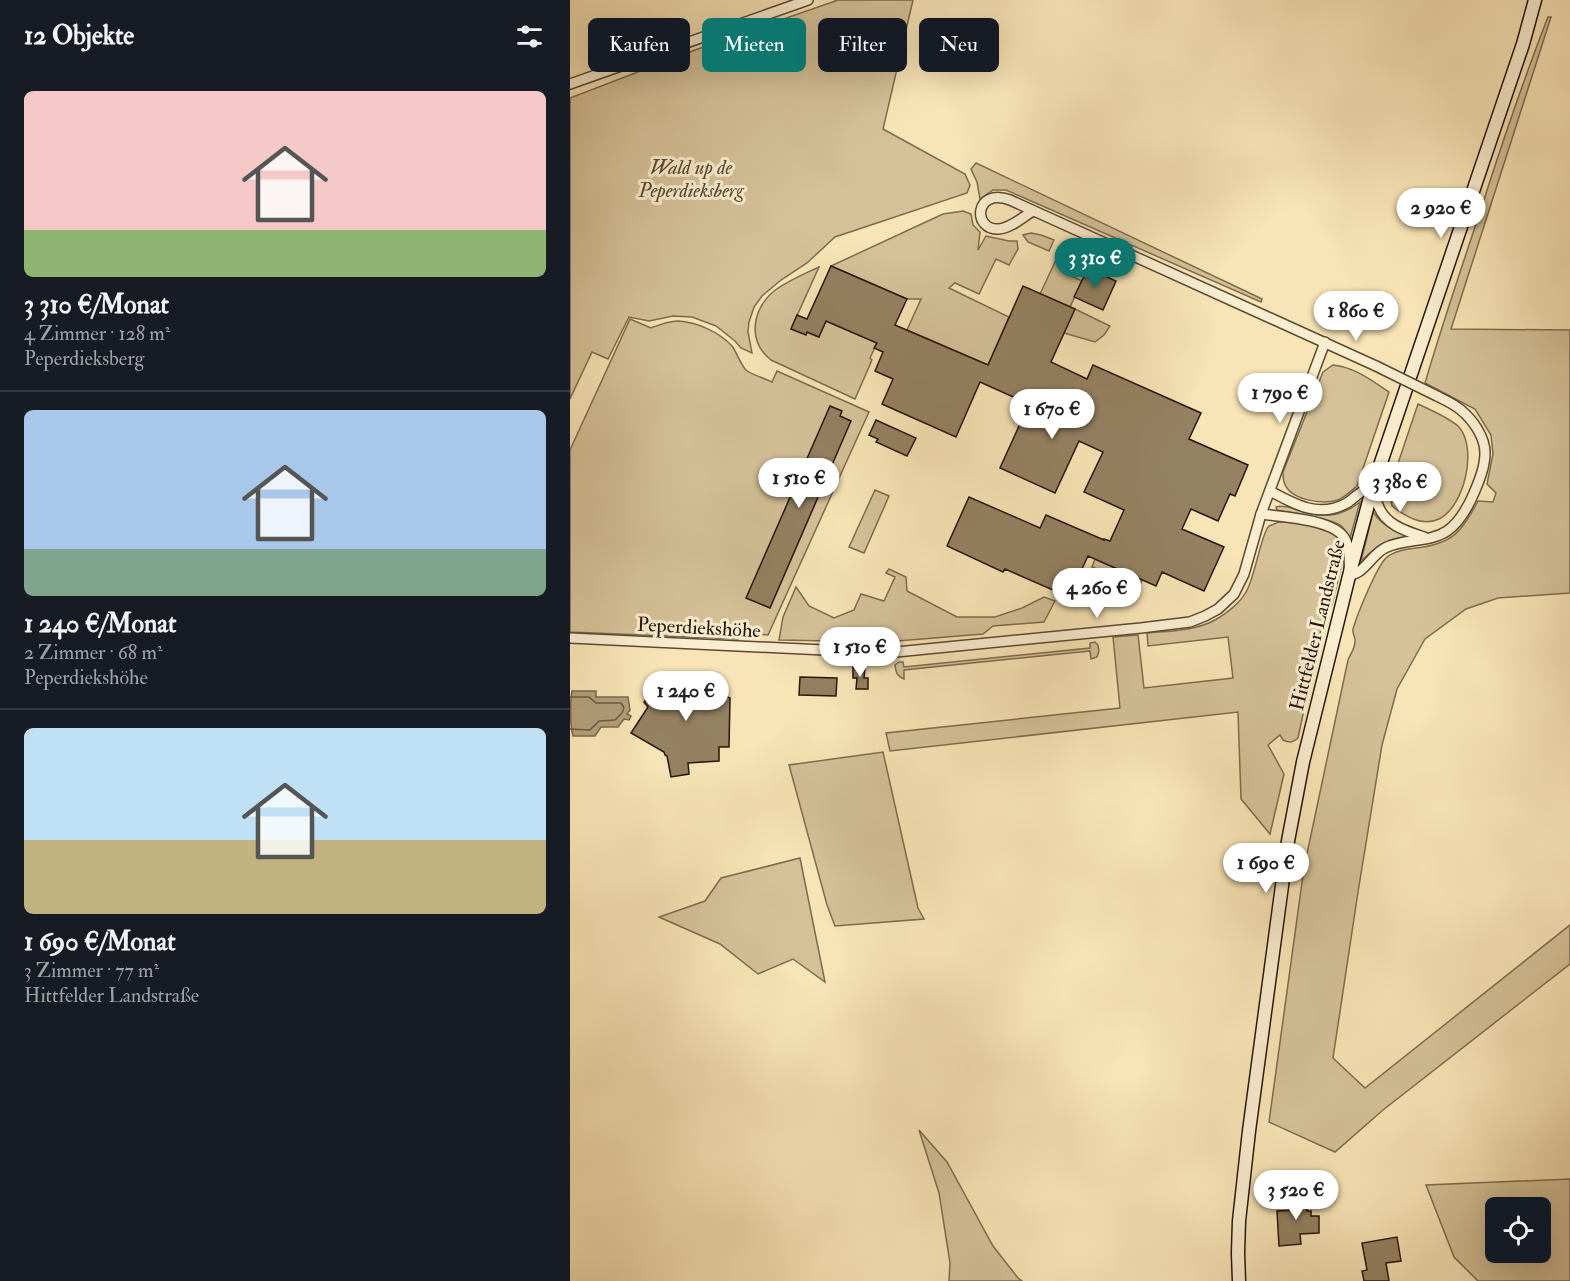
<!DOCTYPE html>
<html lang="de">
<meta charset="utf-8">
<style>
body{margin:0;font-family:"IM FELL Double Pica",serif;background:#242831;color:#f1f3f6;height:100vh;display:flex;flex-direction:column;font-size:22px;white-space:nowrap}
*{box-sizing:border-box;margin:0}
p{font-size:20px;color:#9ea1a6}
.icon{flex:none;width:33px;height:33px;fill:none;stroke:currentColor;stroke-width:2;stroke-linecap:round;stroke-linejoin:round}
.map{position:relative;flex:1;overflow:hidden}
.details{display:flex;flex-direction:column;background:#171b24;width:570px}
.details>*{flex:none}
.banner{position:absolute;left:18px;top:18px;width:570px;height:54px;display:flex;gap:12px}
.fabs{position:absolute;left:915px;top:1197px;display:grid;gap:12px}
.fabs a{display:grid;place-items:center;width:66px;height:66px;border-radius:9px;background:#171b24;box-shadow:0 6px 24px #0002;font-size:30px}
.price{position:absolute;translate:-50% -51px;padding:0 14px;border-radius:21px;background:#fff;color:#222;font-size:20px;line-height:39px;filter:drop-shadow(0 2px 3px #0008)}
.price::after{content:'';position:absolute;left:50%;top:36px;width:18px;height:14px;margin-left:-9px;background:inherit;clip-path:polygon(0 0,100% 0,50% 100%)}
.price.active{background:#0f766e;color:#fff}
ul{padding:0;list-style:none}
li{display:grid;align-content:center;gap:12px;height:318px;padding:0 24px}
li+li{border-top:2px solid #363941}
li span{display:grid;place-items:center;height:186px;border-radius:9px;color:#555}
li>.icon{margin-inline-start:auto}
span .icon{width:108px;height:108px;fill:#fffc;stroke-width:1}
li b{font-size:26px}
h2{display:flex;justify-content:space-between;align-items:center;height:72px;padding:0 24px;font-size:26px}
.tag{padding:0 21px;border-radius:9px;background:#171b24;box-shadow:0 6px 24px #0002;font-size:21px;line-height:54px}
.tag.active{background:#0f766e;color:#fff}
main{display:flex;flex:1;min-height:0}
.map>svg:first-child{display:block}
.green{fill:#d5c198;stroke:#7e6b4f;stroke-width:1.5;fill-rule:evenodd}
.water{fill:#b19e7a;stroke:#7a674c;stroke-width:1.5}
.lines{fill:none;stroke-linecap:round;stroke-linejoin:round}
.shore{stroke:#6c5a40;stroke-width:1.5}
.building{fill:#948162;stroke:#281506;stroke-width:1.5}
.minor-casing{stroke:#5c4932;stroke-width:12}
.secondary-casing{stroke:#281506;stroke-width:15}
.minor{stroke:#faedd0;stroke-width:9}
.secondary{stroke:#faedd0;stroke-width:12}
.minor-bridge-casing{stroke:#5c4932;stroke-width:12;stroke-linecap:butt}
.minor-bridge{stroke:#faedd0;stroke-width:9}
.labels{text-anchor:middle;stroke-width:6;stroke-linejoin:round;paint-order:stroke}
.park-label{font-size:20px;font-style:italic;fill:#5c4932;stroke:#faedd0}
.street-label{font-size:20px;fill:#281506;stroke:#faedd0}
</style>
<main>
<section class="details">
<h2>12 Objekte<svg class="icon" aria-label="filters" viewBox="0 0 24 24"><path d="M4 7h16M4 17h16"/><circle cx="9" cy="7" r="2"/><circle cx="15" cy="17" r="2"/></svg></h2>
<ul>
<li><span style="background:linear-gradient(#f6c9c9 75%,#8fb573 0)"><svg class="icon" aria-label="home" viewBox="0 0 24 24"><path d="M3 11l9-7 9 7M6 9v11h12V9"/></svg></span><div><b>3 310 €/Monat</b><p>4 Zimmer · 128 m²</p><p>Peperdieksberg</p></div></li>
<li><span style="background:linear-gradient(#a9c7e8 75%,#7fa58c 0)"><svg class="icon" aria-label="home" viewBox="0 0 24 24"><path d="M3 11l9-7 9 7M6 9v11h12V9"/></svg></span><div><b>1 240 €/Monat</b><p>2 Zimmer · 68 m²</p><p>Peperdiekshöhe</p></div></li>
<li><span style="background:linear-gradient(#bfe0f5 60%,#c2b280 0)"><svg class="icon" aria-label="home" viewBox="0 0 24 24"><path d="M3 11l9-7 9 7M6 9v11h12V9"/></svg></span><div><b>1 690 €/Monat</b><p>3 Zimmer · 77 m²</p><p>Hittfelder Landstraße</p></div></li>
</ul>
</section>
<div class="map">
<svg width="1000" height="1281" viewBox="0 0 1000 1281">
<rect width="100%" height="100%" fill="#f8e4b6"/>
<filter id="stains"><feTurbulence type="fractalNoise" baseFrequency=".00333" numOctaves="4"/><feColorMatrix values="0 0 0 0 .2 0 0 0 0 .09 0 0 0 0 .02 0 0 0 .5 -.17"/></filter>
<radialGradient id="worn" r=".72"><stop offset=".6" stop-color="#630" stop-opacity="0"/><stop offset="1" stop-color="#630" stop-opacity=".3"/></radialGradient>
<g class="green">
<polygon points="268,0 343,0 313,129 395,174 400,185 397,193 265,237 237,263 211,280 192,296 184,307 179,322 178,332 182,353 171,348 165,341 146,326 122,317 103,316 79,321 59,317 38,359 22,352 0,399 0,98 125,50"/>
<path d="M978 17H981L881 329 1000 330V593L928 598 896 609 855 639 827 689 812 745 788 892 763 1058 795 1088 1000 925V964L813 1110 765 1152 699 1122 734 868 778 660C780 655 785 648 785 642 786 638 782 634 783 629 787 615 806 568 816 558 823 551 837 549 846 548 883 544 891 532 908 501L923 502 926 493 917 484 923 454 921 435 905 409 855 383C872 325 891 269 910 212 931 146 953 81 978 17Z"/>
<polygon points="406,163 692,299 691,302 436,190 423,190 410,199 407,182 401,169"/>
<polygon points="393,211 401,214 403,225 410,232 408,250 416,236 439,241 447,241 448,249 439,265 426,259 409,294 385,283 379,288 439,317 418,365 337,330 351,299 337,299 261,266 373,214"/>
<polygon points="461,233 471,235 484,240 479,251 458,242 453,235"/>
<polygon points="493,245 505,250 495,273 512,281 500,307 470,294"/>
<path d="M249 267 221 329 237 332 248 337 256 321 307 343 300 358 302 360 285 399 201 360C177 341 182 310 204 291 217 281 234 274 249 267Z"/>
<polygon points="505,309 540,326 534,335 525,342 494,333"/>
<path d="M60 319 81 328C89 325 99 321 108 321 127 322 149 332 162 346 167 353 171 365 176 370 182 375 194 378 202 382L207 371 299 412 198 635 170 633 168 639 0 632V450Z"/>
<path d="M763 365C784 367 801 380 819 392L787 486C781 491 775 497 768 500 752 505 719 500 714 482 713 479 713 475 713 472L753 372Z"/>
<path d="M848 404C859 409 881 419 889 427 908 449 894 507 869 519 852 527 835 516 822 506L819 490Z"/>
<polygon points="305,490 319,496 294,553 279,547"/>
<path d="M790 502 780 538C777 533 774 527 768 524 751 516 725 514 707 510L706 507C712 505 718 507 725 509 750 518 768 519 790 502Z"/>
<path d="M803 512C812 525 824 531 838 537 816 538 807 546 791 561Z"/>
<path d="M708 522C728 522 776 525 773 554 772 570 765 589 762 605L756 606 728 738C723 743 719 743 713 740L710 735 698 745 714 774 700 834 671 799 668 712 320 751 316 733 550 708 543 637 568 635 574 688 663 678 658 637 578 646 577 633C599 631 625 631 645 620 656 614 670 603 676 592 685 578 691 533 699 526 702 525 705 524 708 522Z"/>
<polygon points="525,559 572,580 569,587 522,567"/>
<polygon points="319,569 336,577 337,591 387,617 425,617 452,608 474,597 485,601 474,622 423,626 413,634 315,642 209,640 213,617 226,587 239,606 264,618 284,610 291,594 314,601 325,577 316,573"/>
<path d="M525 642 528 645 529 651 527 657 521 659 520 651 334 670V679C327 676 326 673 325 665L329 662H333L334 667 520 648V643Z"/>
<polygon points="313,752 348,908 354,919 265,926 257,905 219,765"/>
<polygon points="230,858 255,982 223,959 188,974 150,944 89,917 135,901 151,878"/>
<polygon points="349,1130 377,1162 423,1246 448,1278 452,1281 379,1281 380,1263 369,1193"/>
<path d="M1000 1179V1281H908L884 1257 856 1185ZM926 1208H970V1252H926Z"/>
</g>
<path class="water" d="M2 691H26V697H58L60 710 57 714 61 716 59 720 54 719 48 727H31L25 736H3C0 726 0 702 2 691Z"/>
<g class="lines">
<polyline class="shore" points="0,697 19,697 26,703 51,703 54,708 52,713 45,720 29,721 20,730 0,729"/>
</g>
<g class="building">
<polygon points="261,266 337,299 325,325 418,365 453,286 505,309 481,362 517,379 523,365 631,413 619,439 678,465 665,496 660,494 648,521 621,509 612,529 654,547 634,591 592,572 586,586 518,556 499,597 435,569 433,572 377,546 399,497 470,528 476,515 534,540 534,539 540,541 554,510 514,492 533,452 509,441 485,493 430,468 459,404 410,382 386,437 312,404 323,379 305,371 313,352 304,348 307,343 256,321 249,337 237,332 236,335 221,329 227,315 237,319"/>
<polygon points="518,268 546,281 533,310 504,297"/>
<polygon points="260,406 272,411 270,416 281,421 200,608 176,598"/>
<polygon points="306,420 346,438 337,456 306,442 308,439 299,435"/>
<polygon points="283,667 295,667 294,678 298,678 298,689 286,689 287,678 283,678"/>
<polygon points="96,675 156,687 155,696 160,698 159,747 149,747 149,761 118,763 119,774 101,777 97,756 95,755 94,752 61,733 78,707 74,702"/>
<polygon points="230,677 267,678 266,696 229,695"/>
<polygon points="735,1189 737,1211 741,1211 741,1216 749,1216 749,1233 730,1234 731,1244 709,1246 707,1211 724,1210 722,1190"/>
<polygon points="827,1237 831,1261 816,1263 819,1281 794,1281 792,1271 797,1270 792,1243"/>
</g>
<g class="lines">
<g class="minor-casing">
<g id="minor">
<polyline points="0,84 238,0"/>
<path d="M463 211C453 217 441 228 429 229 402 231 404 187 440 200L806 366"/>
<path d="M700 491C724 504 748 518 775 504 781 501 785 496 790 493 794 490 799 488 803 486 805 492 805 499 808 505 815 525 836 531 854 537"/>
<path d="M691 514C712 517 764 519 775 539 781 549 779 564 779 576 783 574 788 573 791 570 800 563 805 553 815 548 835 538 859 543 877 531 890 522 898 507 904 493 909 481 915 467 915 453 915 437 903 420 891 410 884 404 875 400 867 396"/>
<polyline points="0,638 316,653 571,628 620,622 635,616 648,609 664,594 674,574 691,514 755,342"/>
</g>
</g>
<g class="secondary-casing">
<polyline id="secondary" points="669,1281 668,1253 669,1221 679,1131 718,841 733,762 779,576 803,486 953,44 965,0"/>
</g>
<use href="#minor" class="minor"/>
<use href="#secondary" class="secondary"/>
<g class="minor-bridge-casing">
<polyline id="minor-bridge" points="806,366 867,396"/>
</g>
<use href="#minor-bridge" class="minor-bridge"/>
</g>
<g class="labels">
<g class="park-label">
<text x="121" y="174">Wald up de<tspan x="121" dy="23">Peperdieksberg</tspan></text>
</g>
<g class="street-label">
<text transform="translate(747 625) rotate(-76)" y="7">Hittfelder Landstraße</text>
<text transform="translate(129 627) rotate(3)" y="7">Peperdiekshöhe</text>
</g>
</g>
<rect width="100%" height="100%" filter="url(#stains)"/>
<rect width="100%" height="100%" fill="url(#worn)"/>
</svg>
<div class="fabs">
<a><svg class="icon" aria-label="locate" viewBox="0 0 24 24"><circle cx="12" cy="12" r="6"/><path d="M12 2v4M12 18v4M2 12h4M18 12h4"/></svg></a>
</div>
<b class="price" style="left:871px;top:239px">2 920 €</b>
<b class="price active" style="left:525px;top:289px">3 310 €</b>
<b class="price" style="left:786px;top:342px">1 860 €</b>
<b class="price" style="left:710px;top:424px">1 790 €</b>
<b class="price" style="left:482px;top:440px">1 670 €</b>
<b class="price" style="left:229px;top:509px">1 510 €</b>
<b class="price" style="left:830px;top:513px">3 380 €</b>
<b class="price" style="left:527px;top:619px">4 260 €</b>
<b class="price" style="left:290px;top:678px">1 510 €</b>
<b class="price" style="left:116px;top:722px">1 240 €</b>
<b class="price" style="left:696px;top:894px">1 690 €</b>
<b class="price" style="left:726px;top:1221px">3 520 €</b>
<div class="banner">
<a class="tag">Kaufen</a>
<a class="tag active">Mieten</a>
<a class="tag">Filter</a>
<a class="tag">Neu</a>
</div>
</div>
</main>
